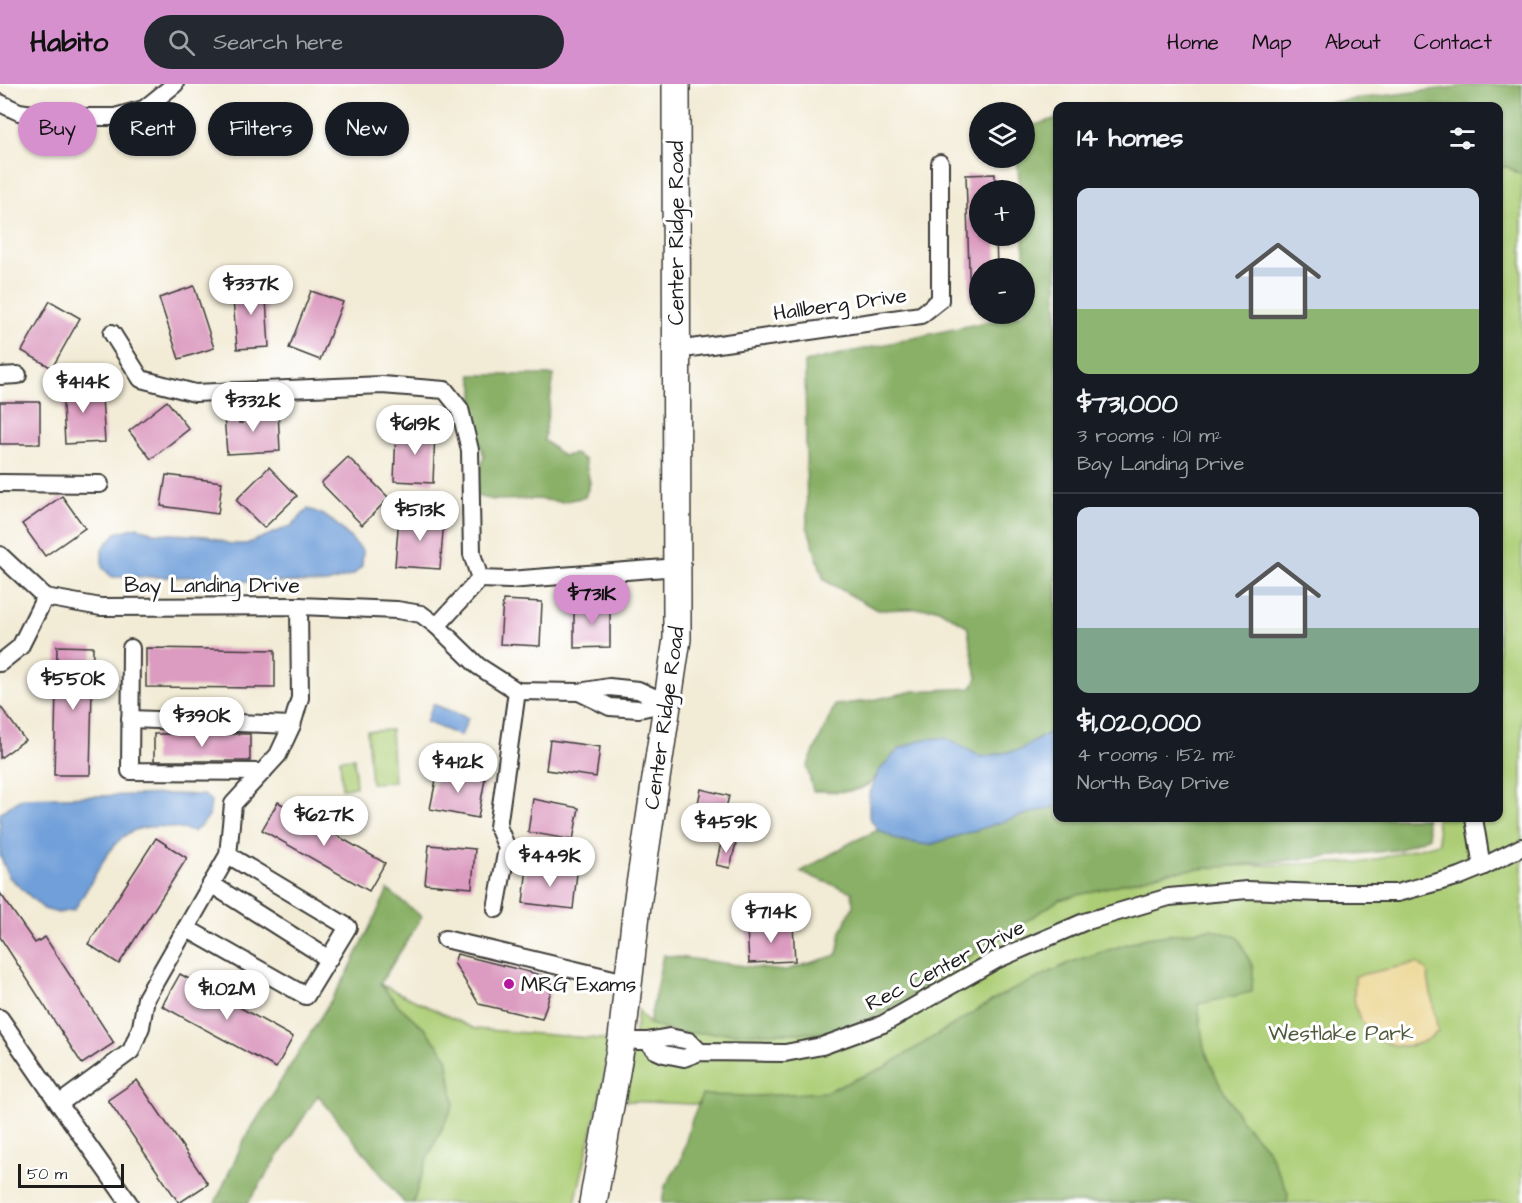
<!DOCTYPE html>
<meta charset="utf-8">
<style>
body{margin:0;font-family:"Architects Daughter",sans-serif;background:#242831;color:#f1f3f6;height:100vh;display:flex;flex-direction:column;font-size:22px;white-space:nowrap}
*{box-sizing:border-box;margin:0}
p{font-size:20px;color:#9ea1a6}
.icon{flex:none;width:33px;height:33px;fill:none;stroke:currentColor;stroke-width:2;stroke-linecap:round;stroke-linejoin:round}
.map{position:relative;flex:1;overflow:hidden}
.drawer{position:absolute;left:1053px;top:18px;width:450px;height:720px;display:flex;flex-direction:column;background:#171b24;border-radius:12px;box-shadow:0 2px 4px #0004}
.drawer>*{flex:none}
.guide{position:absolute;left:18px;top:18px;width:570px;height:54px;display:flex;gap:12px}
.controls{position:absolute;left:969px;top:18px;display:grid;gap:12px}
.controls a{display:grid;place-items:center;width:66px;height:66px;border-radius:50%;background:#171b24;box-shadow:0 2px 4px #0004;font-size:30px}
.scale{position:absolute;left:18px;bottom:15px;width:106px;box-sizing:border-box;padding-left:6px;border:3px solid #1c1c1c;border-top:0;font-size:16px;line-height:21px;white-space:nowrap;color:#1c1c1c;-webkit-text-stroke:4px #fff;paint-order:stroke}
.price{position:absolute;translate:-50% -51px;padding:0 14px;border-radius:21px;background:#fff;color:#222;font-size:20px;line-height:39px;filter:drop-shadow(0 2px 3px #0008)}
.price::after{content:'';position:absolute;left:50%;top:36px;width:18px;height:14px;margin-left:-9px;background:inherit;clip-path:polygon(0 0,100% 0,50% 100%)}
.price.active{background:#d690ce;color:#111}
ul{padding:0;list-style:none}
li{display:grid;align-content:center;gap:12px;height:318px;padding:0 24px}
li+li{border-top:2px solid #363941}
li span{display:grid;place-items:center;height:186px;border-radius:12px;color:#555}
li>.icon{margin-inline-start:auto}
span .icon{width:108px;height:108px;fill:#fffc;stroke-width:1}
li b{font-size:26px}
h2{display:flex;justify-content:space-between;align-items:center;height:72px;padding:0 24px;font-size:26px}
.pill{padding:0 21px;border-radius:27px;background:#171b24;box-shadow:0 2px 4px #0004;font-size:21px;line-height:54px}
.pill.active{background:#d690ce;color:#111}
header{display:flex;align-items:center;gap:36px;box-sizing:border-box;height:84px;padding:0 30px;background:#d690ce;color:#111}
header strong{font-size:28px}
nav{display:flex;gap:33px;margin-inline-start:auto;font-size:21px}
.search{width:420px;height:54px;background:#242831;display:flex;align-items:center;gap:15px;box-sizing:border-box;padding:0 21px;border-radius:33px;color:#9ea1a6;font-size:22px}
.map>svg:first-child{display:block}
.green{fill:#accd74;stroke:#647448;stroke-width:1.5}
.forest{fill:#89b066;stroke:#526641;stroke-width:1.5}
.sand{fill:#eeda9e;stroke:#857b5d;stroke-width:1.5}
.water{fill:#6f9fd9;stroke:#465e7a;stroke-width:1.5}
.building{fill:#dc9bc0}
.lines{fill:none;stroke-linecap:round;stroke-linejoin:round}
.street-casing{stroke:#3c3b38;stroke-width:20}
.primary-casing{stroke:#3c3b38;stroke-width:30}
.street{stroke:#fff;stroke-width:16}
.primary{stroke:#fff;stroke-width:27}
.poi-dot{fill:#b5179e;stroke:#fff;stroke-width:2}
.labels{text-anchor:middle;stroke-width:6;stroke-linejoin:round;paint-order:stroke}
.street-label{font-size:21px;fill:#1c1c1c;stroke:#fff}
.poi-label{font-size:21px;fill:#1c1c1c;stroke:#fff;text-anchor:start}
.park-label{font-size:21px;fill:#4e5a3b;stroke:#fff}
</style>
<header>
<strong>Habito</strong>
<div class="search"><svg class="icon" aria-label="search" viewBox="0 0 24 24"><circle cx="10" cy="10" r="6"/><path d="M15 15l6 6"/></svg>Search here</div>
<nav><a>Home</a><a>Map</a><a>About</a><a>Contact</a></nav>
</header>
<div class="map">
<svg width="1522" height="1119" viewBox="0 0 1522 1119">
<rect width="100%" height="100%" fill="#fff"/>
<filter id="ink" filterUnits="userSpaceOnUse"><feTurbulence type="fractalNoise" baseFrequency=".0167" numOctaves="2"/><feDisplacementMap in="SourceGraphic" scale="12" xChannelSelector="R" yChannelSelector="G"/><feConvolveMatrix kernelMatrix="1 2 1 2 8 2 1 2 1" color-interpolation-filters="sRGB"/></filter>
<filter id="wash" filterUnits="userSpaceOnUse"><feTurbulence type="fractalNoise" baseFrequency=".008" numOctaves="4" result="noise"/><feDisplacementMap in="SourceGraphic" scale="24" xChannelSelector="R" yChannelSelector="G"/><feGaussianBlur stdDeviation="1.35" result="paint"/><feColorMatrix in="noise" values="0 0 0 0 0 0 0 0 0 0 0 0 0 0 0 0 0 1.4 0 .05"/><feComposite in="paint" operator="in"/></filter>
<g filter="url(#wash)">
<rect width="100%" height="100%" fill="#f2ebd5"/>
<g class="green">
<polygon points="1499,82 1507,83 1522,91 1522,1119 977,1119 775,1024 626,1017 638,926 649,940 970,854 1116,785 1365,778 1439,759 1436,734 1498,734"/>
<polygon points="391,646 394,698 371,699 367,647"/>
<polygon points="354,674 356,703 342,704 340,675"/>
<polygon points="380,900 475,945 613,956 575,1119 413,1119 426,1077 454,1020 447,973 426,946 399,922"/>
</g>
<g class="forest">
<polygon points="1471,1 1522,1 1522,91 1508,83 1499,82 1498,22 1300,22"/>
<path d="M1057 34V644L1020 666 982 673 879 687C868 713 837 707 813 707L807 683 835 621 868 617 914 607 972 604 977 594 967 542 937 524 877 526 824 496 807 442 805 278 1017 231V230H1024L1026 197 1023 152H1024V106H1020L1017 74H1024L1025 44Z"/>
<polygon points="471,291 554,291 544,356 563,372 575,370 585,376 590,399 585,413 561,418 537,415 494,416 476,412 477,396 484,372 474,342 474,303"/>
<polygon points="1057,722 1058,734 1426,734 1429,753 1398,766 1168,788 1059,816 882,929 830,949 675,949 649,940 663,871 783,887 837,871 841,847 853,822 852,808 800,788 852,758 878,746 898,756 929,761 1027,730"/>
<polygon points="388,806 422,833 380,900 399,922 426,946 447,973 454,1020 426,1077 413,1119 404,1119 318,1011 248,1119 215,1119 244,1056 346,892"/>
<polygon points="1211,845 1238,853 1253,884 1252,908 1198,920 1204,964 1220,1001 1242,1037 1268,1066 1288,1109 1287,1119 662,1119 665,1102 680,1079 691,1038 702,1011 756,1012 825,1008 885,983 998,913 1071,878 1146,854"/>
</g>
<path class="sand" d="M1417 879 1427 887 1438 948C1433 951 1427 956 1422 958 1392 971 1361 950 1355 920 1353 911 1355 901 1355 892Z"/>
<g class="water">
<path d="M308 425C332 431 346 450 363 467L362 482 353 491 327 499 231 497 192 493H112L102 483V465L116 449 137 443 154 449 207 452 230 460H246L291 442Z"/>
<polygon points="433,620 468,634 461,652 426,638"/>
<polygon points="1057,644 1057,722 1027,730 929,761 898,756 878,746 869,733 869,711 879,687 899,665 924,655 945,654 982,673 1020,666"/>
<path d="M170 710 204 711 211 717 209 733 194 748C112 726 112 770 74 826L58 829 44 825 9 793 0 771V729L22 714Z"/>
</g>
<g id="blocks">
<g class="building">
<polygon points="995,90 995,106 980,106 980,152 996,152 997,184 980,184 980,217 970,217 966,91"/>
<polygon points="265,199 269,263 237,265 232,202"/>
<polygon points="194,202 214,264 179,275 159,214"/>
<polygon points="311,207 343,218 320,276 289,264"/>
<polygon points="50,217 80,234 52,284 22,267"/>
<polygon points="101,299 105,358 65,360 62,302"/>
<polygon points="167,317 189,345 151,375 129,347"/>
<rect x="0" y="318" width="40" height="42"/>
<polygon points="278,327 280,367 227,370 224,331 236,330 239,339 242,339 241,330"/>
<polygon points="396,345 435,346 433,399 394,397"/>
<polygon points="348,373 389,414 362,441 321,399"/>
<polygon points="269,383 297,412 264,444 236,416"/>
<polygon points="166,391 222,398 218,430 161,422"/>
<polygon points="62,412 85,444 45,472 22,440"/>
<polygon points="399,432 444,435 440,485 395,482"/>
<polygon points="503,516 542,518 540,562 500,560"/>
<polygon points="574,520 610,520 610,563 574,564"/>
<polygon points="57,562 93,563 90,691 54,691"/>
<polygon points="146,564 275,566 275,604 146,603"/>
<polygon points="0,622 25,656 0,674"/>
<rect x="154" y="650" width="96" height="27"/>
<polygon points="550,656 600,663 596,693 546,686"/>
<polygon points="438,686 485,695 478,734 430,725"/>
<polygon points="701,705 729,712 724,732 704,727 705,724 699,722 700,720 698,719"/>
<polygon points="533,715 579,724 573,756 528,748"/>
<polygon points="278,718 385,779 369,807 262,746"/>
<polygon points="156,754 187,774 119,880 88,860"/>
<polygon points="722,755 736,759 730,784 716,781"/>
<polygon points="429,761 475,765 472,804 425,800"/>
<polygon points="527,783 577,789 573,825 523,819"/>
<polygon points="0,809 35,859 45,853 114,959 82,980 0,853"/>
<polygon points="770,840 770,843 793,841 795,877 749,879 747,844 753,844 753,841"/>
<polygon points="457,870 553,894 549,907 551,907 542,935 479,920 454,879"/>
<polygon points="180,890 293,953 276,984 162,922"/>
<polygon points="137,996 208,1100 179,1119 108,1016"/>
</g>
</g>
</g>
<g filter="url(#ink)">
<use href="#blocks" fill-opacity="0" stroke="#3c3b38" stroke-width="1.5"/>
<g class="lines">
<g class="street-casing">
<g id="street">
<polyline points="0,19 19,28 53,33 115,33 144,25 175,0"/>
<polyline points="112,249 141,295 195,309 382,301 445,306 460,325 470,366 472,470 480,495 509,496 678,483"/>
<polyline points="677,266 921,231 940,216 940,79"/>
<polyline points="0,292 18,291"/>
<polyline points="0,399 100,400"/>
<polyline points="0,471 45,513 101,523 299,522 397,526 421,530 437,542 478,582 517,607 579,608 609,603 638,606 667,619"/>
<polyline points="437,542 480,495"/>
<polyline points="131,564 130,687 263,688"/>
<polyline points="0,579 20,563 45,513"/>
<polyline points="579,608 610,623 639,625 667,619"/>
<polyline points="130,635 292,641"/>
<polyline points="1474,734 1482,783"/>
<polyline points="211,800 329,875"/>
<polyline points="496,825 507,764 498,743 517,607"/>
<polyline points="186,844 306,912 348,843 228,771"/>
<polyline points="445,855 630,899"/>
<polyline points="0,934 59,1020 131,967 141,943 146,914 228,771 233,720 278,671 292,641 300,614 299,522"/>
<polyline points="637,957 647,957 669,953 689,957 700,968"/>
<polyline points="647,957 655,966 664,970 684,974 700,968 785,969 822,962 883,940 996,876 1084,838 1169,813 1247,806 1320,809 1397,809 1460,792 1482,783 1522,763"/>
<polyline points="59,1020 129,1119"/>
</g>
</g>
<g class="primary-casing">
<polyline id="primary" points="593,1119 622,954 637,821 677,555 676,0"/>
</g>
<use href="#street" class="street"/>
<use href="#primary" class="primary"/>
</g>
</g>
<circle class="poi-dot" cx="509" cy="900" r="6"/>
<g class="labels">
<g class="street-label">
<text transform="translate(676 149) rotate(-90)" y="7">Center Ridge Road</text>
<text transform="translate(840 220) rotate(-8)" y="7">Hallberg Drive</text>
<text x="212" y="508">Bay Landing Drive</text>
<text transform="translate(664 634) rotate(-82)" y="7">Center Ridge Road</text>
<text transform="translate(945 881) rotate(-27)" y="7">Rec Center Drive</text>
</g>
<g class="poi-label">
<text x="521" y="907">MRG Exams</text>
</g>
<g class="park-label">
<text x="1341" y="956">Westlake Park</text>
</g>
</g>
</svg>
<div class="controls">
<a><svg class="icon" aria-label="layers" viewBox="0 0 24 24"><path d="M12 4l9 5-9 5-9-5zM3 14l9 5 9-5"/></svg></a>
<a>+</a>
<a>−</a>
</div>
<div class="scale">50 m</div>
<b class="price" style="left:251px;top:232px">$337K</b>
<b class="price" style="left:83px;top:330px">$414K</b>
<b class="price" style="left:253px;top:349px">$332K</b>
<b class="price" style="left:415px;top:372px">$619K</b>
<b class="price" style="left:420px;top:458px">$513K</b>
<b class="price active" style="left:592px;top:542px">$731K</b>
<b class="price" style="left:73px;top:627px">$550K</b>
<b class="price" style="left:202px;top:664px">$390K</b>
<b class="price" style="left:458px;top:710px">$412K</b>
<b class="price" style="left:324px;top:763px">$627K</b>
<b class="price" style="left:726px;top:770px">$459K</b>
<b class="price" style="left:550px;top:804px">$449K</b>
<b class="price" style="left:771px;top:860px">$714K</b>
<b class="price" style="left:227px;top:937px">$1.02M</b>
<div class="guide">
<a class="pill active">Buy</a>
<a class="pill">Rent</a>
<a class="pill">Filters</a>
<a class="pill">New</a>
</div>
<section class="drawer">
<h2>14 homes<svg class="icon" aria-label="filters" viewBox="0 0 24 24"><path d="M4 7h16M4 17h16"/><circle cx="9" cy="7" r="2"/><circle cx="15" cy="17" r="2"/></svg></h2>
<ul>
<li><span style="background:linear-gradient(#c9d6e8 65%,#8fb573 0)"><svg class="icon" aria-label="home" viewBox="0 0 24 24"><path d="M3 11l9-7 9 7M6 9v11h12V9"/></svg></span><div><b>$731,000</b><p>3 rooms · 101 m²</p><p>Bay Landing Drive</p></div></li>
<li><span style="background:linear-gradient(#c9d6e8 65%,#7fa58c 0)"><svg class="icon" aria-label="home" viewBox="0 0 24 24"><path d="M3 11l9-7 9 7M6 9v11h12V9"/></svg></span><div><b>$1,020,000</b><p>4 rooms · 152 m²</p><p>North Bay Drive</p></div></li>
</ul>
</section>
</div>
